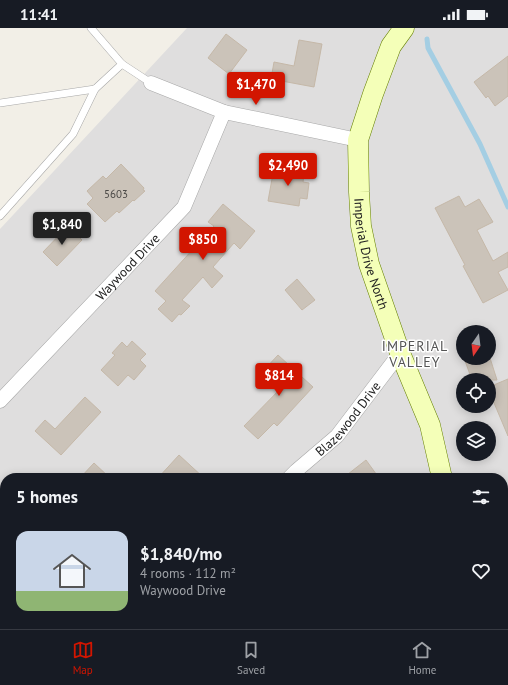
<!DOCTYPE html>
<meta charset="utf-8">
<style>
body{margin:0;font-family:"PT Sans",sans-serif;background:#242831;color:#f1f3f6;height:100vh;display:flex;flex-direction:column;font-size:15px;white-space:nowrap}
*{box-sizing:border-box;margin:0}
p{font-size:13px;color:#9ea1a6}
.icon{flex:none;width:22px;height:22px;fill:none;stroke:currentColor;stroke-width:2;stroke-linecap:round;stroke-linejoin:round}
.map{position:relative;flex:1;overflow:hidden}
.sheet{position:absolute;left:0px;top:445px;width:508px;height:156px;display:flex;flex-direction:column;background:#171b24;border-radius:16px 16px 0 0;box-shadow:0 2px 10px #0003}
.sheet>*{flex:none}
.needle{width:26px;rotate:194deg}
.controls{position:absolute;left:456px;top:297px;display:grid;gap:8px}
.controls a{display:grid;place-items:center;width:40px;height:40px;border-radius:50%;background:#171b24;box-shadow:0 2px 10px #0003;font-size:20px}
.price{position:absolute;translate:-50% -34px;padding:0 9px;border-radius:4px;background:#d21500;color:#fff;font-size:13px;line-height:26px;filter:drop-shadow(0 1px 2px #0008)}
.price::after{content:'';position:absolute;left:50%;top:24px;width:12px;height:9px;margin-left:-6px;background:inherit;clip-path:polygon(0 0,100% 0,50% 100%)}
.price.current{background:#222;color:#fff}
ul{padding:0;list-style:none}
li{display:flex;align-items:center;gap:12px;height:100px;padding:0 16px}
li span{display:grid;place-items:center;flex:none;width:112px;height:80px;border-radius:12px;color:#555}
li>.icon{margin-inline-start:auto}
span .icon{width:48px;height:48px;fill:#fffc;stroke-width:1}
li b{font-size:17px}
h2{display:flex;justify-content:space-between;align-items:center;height:48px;padding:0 16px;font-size:17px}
.status{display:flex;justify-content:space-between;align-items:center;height:28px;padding:0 20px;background:#171b24;direction:ltr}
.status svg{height:11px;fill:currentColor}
.menu{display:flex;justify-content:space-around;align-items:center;height:56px;border-top:1px solid #363941;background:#171b24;font-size:11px;color:#9ea1a6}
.menu a{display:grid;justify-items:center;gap:2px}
.menu .current{color:#d21500}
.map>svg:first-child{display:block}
.residential{fill:#dfdede;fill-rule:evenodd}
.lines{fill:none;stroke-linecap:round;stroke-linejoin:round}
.stream{stroke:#a4cee3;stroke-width:5}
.building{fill:#cbc3b9;stroke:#c5b8a8}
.lane-casing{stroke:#a8a8a8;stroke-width:8}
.street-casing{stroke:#a8a8a8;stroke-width:15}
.secondary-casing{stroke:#658000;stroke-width:21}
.lane{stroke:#fff;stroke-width:7}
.street{stroke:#fff;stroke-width:14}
.secondary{stroke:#f4ffb8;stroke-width:20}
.labels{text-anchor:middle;stroke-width:3;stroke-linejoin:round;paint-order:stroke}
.number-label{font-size:11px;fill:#4c4a47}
.street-label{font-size:13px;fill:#212121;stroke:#fff}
.neighbourhood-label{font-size:14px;letter-spacing:1px;fill:#545454;stroke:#fff}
</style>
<div class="status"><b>11:41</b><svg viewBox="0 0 49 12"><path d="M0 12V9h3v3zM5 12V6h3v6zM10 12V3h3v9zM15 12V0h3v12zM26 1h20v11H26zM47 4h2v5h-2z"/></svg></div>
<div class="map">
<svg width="508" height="601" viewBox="0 0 508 601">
<rect width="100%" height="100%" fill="#f2efe7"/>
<path class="residential" d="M187 0H508V601H0V201ZM463 304H489V330H463ZM463 352H489V378H463ZM463 400H489V426H463ZM5 450H503V596H5Z"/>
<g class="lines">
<polyline class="stream" points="427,11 428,20 480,116 508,179"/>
</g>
<g class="building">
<polygon points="226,6 247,22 229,46 208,30"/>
<polygon points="299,12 322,16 314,59 271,51 274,34 294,38"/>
<polygon points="508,28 508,68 495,78 488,68 486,70 474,54"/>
<polygon points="121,136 144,160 143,162 145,163 134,173 133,172 119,185 117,183 105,194 87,176 93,170 87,163 103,148 106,151"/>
<polygon points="274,140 304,145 303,154 309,155 307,171 300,170 299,178 268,173"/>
<polygon points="459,168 465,179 479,171 493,194 477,202 493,233 508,224 508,239 498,244 508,262 483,275 463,238 465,237 435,180"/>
<polygon points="223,176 255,203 240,221 234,215 213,239 223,248 212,260 203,249 182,272 190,278 181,287 179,286 172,294 158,281 166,273 155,263 214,198 208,194"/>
<polygon points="68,198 82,212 57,238 43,224"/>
<polygon points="297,251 315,272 302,282 285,262"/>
<polygon points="132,313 146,326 140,332 146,338 134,352 128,347 118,358 101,342 115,327 112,325 122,314 127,319"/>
<polygon points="278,327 313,359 277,398 274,395 258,411 244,398 282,359 264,342"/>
<polygon points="464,330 490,330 497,352 472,352"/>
<polygon points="508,351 508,408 489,363 489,359"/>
<polygon points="85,369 101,384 61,427 35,403 45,392 55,401"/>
<polygon points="179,427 204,450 158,450"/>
<polygon points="366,432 379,450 343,450"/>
<polygon points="94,435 110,450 80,450"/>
</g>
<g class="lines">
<g class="lane-casing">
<g id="lane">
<polyline points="91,0 122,36 151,55"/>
<polyline points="0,75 95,61 122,36"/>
<polyline points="0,188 73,106 95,61"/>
</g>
</g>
<g class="street-casing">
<g id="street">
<polyline points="151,55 224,84 358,112"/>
<path id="s1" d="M0 373 184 179 224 84"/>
<path id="s2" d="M289 450 296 443 337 408 400 325"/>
<polyline points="142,601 147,596"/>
</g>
</g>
<g class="secondary-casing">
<g id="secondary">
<path id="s3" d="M404 0 391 18 373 66 358 112 359 164 361 198 369 236 400 325 430 397 442 450"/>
<polyline points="430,601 431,596"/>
</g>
</g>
<use href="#lane" class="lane"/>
<use href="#street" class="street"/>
<use href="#secondary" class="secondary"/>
</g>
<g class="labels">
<g class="number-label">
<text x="116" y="170">5603</text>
</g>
<g class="street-label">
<text dy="5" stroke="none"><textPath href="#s3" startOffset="237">Imperial Drive North</textPath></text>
<text dy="5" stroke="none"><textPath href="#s1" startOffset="185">Waywood Drive</textPath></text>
<text dy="5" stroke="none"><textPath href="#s2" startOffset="84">Blazewood Drive</textPath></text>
</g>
<g class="neighbourhood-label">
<text x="415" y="323">IMPERIAL<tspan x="415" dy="16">VALLEY</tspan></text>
</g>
</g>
</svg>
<div class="controls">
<a><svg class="needle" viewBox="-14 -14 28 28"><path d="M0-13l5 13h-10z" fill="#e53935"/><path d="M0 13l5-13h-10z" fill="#9ea1a6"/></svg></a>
<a><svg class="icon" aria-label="locate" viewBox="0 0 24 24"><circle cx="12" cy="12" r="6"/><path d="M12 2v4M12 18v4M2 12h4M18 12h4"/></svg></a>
<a><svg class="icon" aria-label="layers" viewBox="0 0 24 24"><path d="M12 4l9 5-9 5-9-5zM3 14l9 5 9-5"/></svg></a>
</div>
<b class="price" style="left:256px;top:78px">$1,470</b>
<b class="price" style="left:288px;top:159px">$2,490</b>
<b class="price current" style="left:62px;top:218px">$1,840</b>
<b class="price" style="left:203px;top:233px">$850</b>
<b class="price" style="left:279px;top:369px">$814</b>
<section class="sheet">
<h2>5 homes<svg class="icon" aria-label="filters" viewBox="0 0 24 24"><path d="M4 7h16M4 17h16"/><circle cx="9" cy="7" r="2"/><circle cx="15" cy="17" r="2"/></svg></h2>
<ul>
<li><span style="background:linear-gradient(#c9d6e8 75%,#8fb573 0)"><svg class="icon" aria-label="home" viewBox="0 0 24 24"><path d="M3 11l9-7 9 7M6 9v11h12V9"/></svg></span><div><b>$1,840/mo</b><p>4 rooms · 112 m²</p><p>Waywood Drive</p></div><svg class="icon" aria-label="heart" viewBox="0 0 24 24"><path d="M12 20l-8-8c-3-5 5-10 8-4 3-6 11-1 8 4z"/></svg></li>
</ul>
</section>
</div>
<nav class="menu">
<a class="current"><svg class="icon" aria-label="map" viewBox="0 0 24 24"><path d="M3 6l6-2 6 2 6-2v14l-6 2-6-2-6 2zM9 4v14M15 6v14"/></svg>Map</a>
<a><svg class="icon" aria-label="saved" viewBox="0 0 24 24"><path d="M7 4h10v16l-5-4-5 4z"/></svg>Saved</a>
<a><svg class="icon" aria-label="home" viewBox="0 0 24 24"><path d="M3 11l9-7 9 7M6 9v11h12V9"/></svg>Home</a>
</nav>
